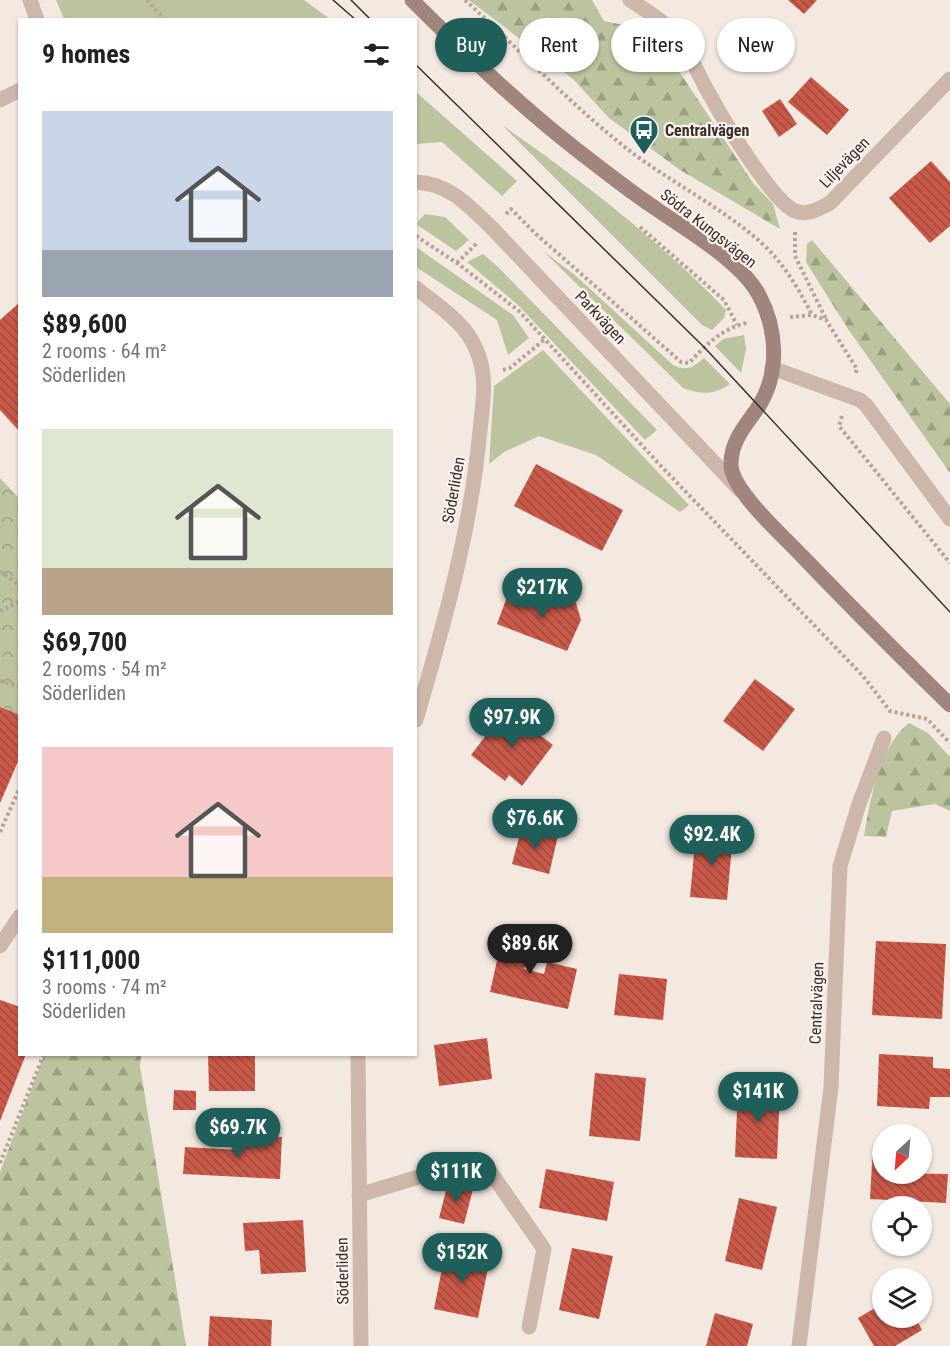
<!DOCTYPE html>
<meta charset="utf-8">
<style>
body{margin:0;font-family:"Roboto Condensed",sans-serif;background:#f2f2f2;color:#202124;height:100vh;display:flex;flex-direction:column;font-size:22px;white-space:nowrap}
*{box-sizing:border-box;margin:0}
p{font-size:20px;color:#757577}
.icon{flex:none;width:33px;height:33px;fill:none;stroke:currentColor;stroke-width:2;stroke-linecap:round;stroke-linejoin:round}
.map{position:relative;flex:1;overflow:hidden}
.drawer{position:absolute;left:18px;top:18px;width:399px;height:1038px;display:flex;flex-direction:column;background:#fff;border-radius:0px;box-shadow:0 2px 4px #0004}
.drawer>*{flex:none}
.hud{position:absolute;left:435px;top:18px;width:424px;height:54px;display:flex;gap:12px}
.needle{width:39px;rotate:206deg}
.tools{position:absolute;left:872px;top:1124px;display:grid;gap:12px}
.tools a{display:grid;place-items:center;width:60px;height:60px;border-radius:50%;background:#fff;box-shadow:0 2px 4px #0004;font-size:30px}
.price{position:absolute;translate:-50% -51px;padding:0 14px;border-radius:21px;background:#1e5f5b;color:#fff;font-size:20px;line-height:39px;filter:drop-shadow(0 2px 3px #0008)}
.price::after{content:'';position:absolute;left:50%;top:36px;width:18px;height:14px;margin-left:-9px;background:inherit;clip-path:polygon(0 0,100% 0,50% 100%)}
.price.active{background:#222;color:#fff}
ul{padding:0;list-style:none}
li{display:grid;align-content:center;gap:12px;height:318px;padding:0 24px}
li span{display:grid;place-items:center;height:186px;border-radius:0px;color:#555}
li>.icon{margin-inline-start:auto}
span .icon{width:108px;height:108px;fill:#fffc;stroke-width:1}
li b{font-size:26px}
h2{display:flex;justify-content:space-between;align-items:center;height:72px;padding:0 24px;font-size:26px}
.pill{padding:0 21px;border-radius:27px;background:#fff;box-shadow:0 2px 4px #0004;font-size:21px;line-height:54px}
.pill.active{background:#1e5f5b;color:#fff}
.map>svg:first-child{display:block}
.green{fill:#bcc49f}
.forest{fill:url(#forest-firs)}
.park{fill:url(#park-crowns)}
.building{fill:url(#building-back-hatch)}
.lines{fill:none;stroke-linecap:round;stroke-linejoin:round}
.path{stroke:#b9a195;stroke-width:4;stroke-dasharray:3 3;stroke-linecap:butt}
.lane{stroke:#cdb7ab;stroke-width:15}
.street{stroke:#cdb7ab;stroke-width:15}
.secondary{stroke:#a1857c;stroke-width:15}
.tram{stroke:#3b2e2b;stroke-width:1.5}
.labels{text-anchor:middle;stroke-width:4.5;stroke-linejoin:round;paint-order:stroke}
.poi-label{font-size:16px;font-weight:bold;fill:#3b2e2b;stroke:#fbf3ee;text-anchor:start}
.street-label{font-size:16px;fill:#3b2e2b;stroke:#fbf3ee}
</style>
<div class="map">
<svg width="950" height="1346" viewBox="0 0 950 1346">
<defs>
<pattern id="forest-firs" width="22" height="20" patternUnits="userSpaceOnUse" patternTransform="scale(1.5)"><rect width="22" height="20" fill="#bcc49f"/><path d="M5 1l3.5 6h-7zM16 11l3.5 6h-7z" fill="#9aa082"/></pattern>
<pattern id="park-crowns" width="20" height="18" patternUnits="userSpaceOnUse" patternTransform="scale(1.5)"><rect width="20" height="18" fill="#bcc49f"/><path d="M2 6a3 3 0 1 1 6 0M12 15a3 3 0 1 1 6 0" fill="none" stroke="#9aa082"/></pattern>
<pattern id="building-back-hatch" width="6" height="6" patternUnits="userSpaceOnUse" patternTransform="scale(1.5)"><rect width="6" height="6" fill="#c95949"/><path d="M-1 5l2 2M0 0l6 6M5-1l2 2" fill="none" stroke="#a44a3d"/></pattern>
</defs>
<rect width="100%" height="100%" fill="#f4e9e1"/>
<g class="green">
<polygon points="56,0 304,0 330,19 64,19"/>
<polygon points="416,92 517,181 502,196 442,142 416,144"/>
<path d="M502 125C581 180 659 240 726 310L724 318 712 330 702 325Z"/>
<polygon points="425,214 445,217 469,240 456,251 416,224"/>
<polygon points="416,247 513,315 529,338 508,355 497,320 416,267"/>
<path d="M543 251 575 275 673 365C687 372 693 367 704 358L730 384C714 395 701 395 683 388Z"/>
<polygon points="483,254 498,267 657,430 645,440 518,305 467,262"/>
<polygon points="744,335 746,349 741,373 715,346 723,339"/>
<polygon points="543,350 689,505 680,512 596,455 539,436 504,452 489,464 494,386"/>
</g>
<g class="forest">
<polygon points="469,0 592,0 604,21 638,28 661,44 753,183 773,204 780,229 680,170 609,118 573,79"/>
<polygon points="812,240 950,404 950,473 848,329 806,262 807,244"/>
<path d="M909 723 928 733 950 757V811L935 804 892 811 886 837 864 836C870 801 879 746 909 723Z"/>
<polygon points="44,1055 141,1055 140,1066 186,1346 0,1346 0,1172"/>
</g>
<polygon class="park" points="0,478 19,498 19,715 0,707"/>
<g class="building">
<polygon points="788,0 817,0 804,14"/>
<polygon points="811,77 849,110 827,135 788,102"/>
<polygon points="780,99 797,124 779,137 762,111"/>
<polygon points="931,161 950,182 950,226 930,243 889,198"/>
<polygon points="20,302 20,432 0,410 0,320"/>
<polygon points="536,464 623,510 602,551 514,506"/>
<polygon points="510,589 552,607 559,594 576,603 581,620 567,651 497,624"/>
<polygon points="755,679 795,709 763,751 723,721"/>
<polygon points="0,707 20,715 20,757 0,803"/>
<polygon points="506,709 553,745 522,786 509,775 505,781 471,755"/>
<polygon points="522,826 558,836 549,874 512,864"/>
<polygon points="696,832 733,835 727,900 690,897"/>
<polygon points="504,929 532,935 524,969 544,974 547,962 577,969 568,1009 490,992"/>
<polygon points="876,941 946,944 942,1019 872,1015"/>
<polygon points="619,974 667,979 663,1020 614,1015"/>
<polygon points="0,1000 20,1007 20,1054 26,1054 0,1121"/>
<polygon points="487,1038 492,1079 439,1086 434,1045"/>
<polygon points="208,1054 255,1054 255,1091 209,1091"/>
<polygon points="879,1054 933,1057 933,1068 950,1069 950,1097 930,1097 929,1109 877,1106"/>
<polygon points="595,1073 646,1078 640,1141 589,1136"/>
<polygon points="738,1087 780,1089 777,1159 735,1157"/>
<polygon points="174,1090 196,1091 196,1110 173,1110"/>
<polygon points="239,1134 282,1137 280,1179 183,1174 185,1147 238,1150"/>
<polygon points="873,1145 882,1145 882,1173 948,1174 946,1203 870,1199"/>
<polygon points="546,1169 614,1182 607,1221 539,1208"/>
<polygon points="448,1183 473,1189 464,1224 439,1218"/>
<polygon points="739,1198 777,1207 762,1270 725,1261"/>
<polygon points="303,1220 306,1272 261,1274 259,1250 245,1251 243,1223"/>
<polygon points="572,1248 613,1256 599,1319 559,1310"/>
<polygon points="446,1249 490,1258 478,1318 434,1309"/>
<polygon points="882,1304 882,1317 915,1317 922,1330 895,1346 874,1346 858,1318"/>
<polygon points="715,1313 753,1324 747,1346 706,1346"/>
<polygon points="210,1316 272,1320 271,1346 208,1346"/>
</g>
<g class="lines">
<g class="path">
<polyline points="147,0 165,20"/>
<path d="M465 0C519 49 569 103 626 148 670 183 740 216 776 258 791 276 802 295 812 315"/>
<path d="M506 214 511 209 536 234 681 362 689 363C705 346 722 328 747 323"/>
<polyline points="640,227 724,300 737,325"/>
<polyline points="795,232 795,256 826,319"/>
<polyline points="416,236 457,263 519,311 660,465 863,676 890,711 927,719 950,743"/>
<polyline points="457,263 478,242"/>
<polyline points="790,317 812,315 826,320 857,369 855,375"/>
<polyline points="503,370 510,368 545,339"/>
<polyline points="842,416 839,426 950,563"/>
<polyline points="0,571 20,586"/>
<polyline points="0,611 20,602"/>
<polyline points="0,681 20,687"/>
<polyline points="0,832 20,787"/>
<polyline points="0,1163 44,1054"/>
</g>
<polyline class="lane" points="0,946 20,916"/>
<g class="street">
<polyline points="30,0 37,20"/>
<path d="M630 0C647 11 667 23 680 40 692 57 700 79 711 97 724 121 773 202 795 211 808 216 818 209 830 203L950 79"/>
<polyline points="0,100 20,90"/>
<path d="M416 182C450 184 468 205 492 228L740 490"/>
<path d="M416 288C437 305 465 322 476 349 488 375 483 401 480 430 471 530 444 624 416 720"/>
<polyline points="772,368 860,400 866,405 950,519"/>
<polyline points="358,1054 361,1346"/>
<polyline points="359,1195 455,1166 487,1167 544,1249 529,1327"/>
<polyline points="799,1346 831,1087 840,866 859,804 884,738"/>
</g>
<path class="secondary" d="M412 0C465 53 518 104 577 150 603 170 628 190 655 208 686 230 741 261 759 295 777 329 780 372 759 406 747 424 732 439 731 462 730 474 739 487 746 496 762 518 784 537 803 557 851 607 900 656 950 705"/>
<g class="tram">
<polyline points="333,0 356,20"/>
<polyline points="351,0 371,20"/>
<polyline points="416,65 704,347 950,612"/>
</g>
</g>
<defs>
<g id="bus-pin" transform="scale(1.5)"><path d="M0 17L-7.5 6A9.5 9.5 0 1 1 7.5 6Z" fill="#1e5f5b" stroke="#fbf3ee"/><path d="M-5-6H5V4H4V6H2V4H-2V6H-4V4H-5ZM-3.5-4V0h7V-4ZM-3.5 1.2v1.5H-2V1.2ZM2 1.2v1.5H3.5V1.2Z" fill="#fff"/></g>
</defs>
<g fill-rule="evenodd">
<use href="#bus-pin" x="644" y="130"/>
</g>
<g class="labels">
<g class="poi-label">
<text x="665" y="136">Centralvägen</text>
</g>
<g class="street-label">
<text transform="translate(844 162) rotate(-46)" y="6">Liljevägen</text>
<text transform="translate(709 228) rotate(38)" y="6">Södra Kungsvägen</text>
<text transform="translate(601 317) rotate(47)" y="6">Parkvägen</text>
<text transform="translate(453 490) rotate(-80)" y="6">Söderliden</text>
<text transform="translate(816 1003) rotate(-88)" y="6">Centralvägen</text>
<text transform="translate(342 1271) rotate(-91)" y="6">Söderliden</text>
</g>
</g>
</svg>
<div class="tools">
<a><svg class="needle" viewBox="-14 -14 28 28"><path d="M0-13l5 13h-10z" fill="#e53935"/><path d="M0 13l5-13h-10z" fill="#757577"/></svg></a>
<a><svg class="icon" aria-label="locate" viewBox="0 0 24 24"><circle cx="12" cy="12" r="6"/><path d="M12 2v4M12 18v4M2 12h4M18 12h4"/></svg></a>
<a><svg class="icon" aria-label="layers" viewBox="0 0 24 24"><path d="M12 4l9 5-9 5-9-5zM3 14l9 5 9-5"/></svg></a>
</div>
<b class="price" style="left:542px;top:619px">$217K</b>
<b class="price" style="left:512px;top:749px">$97.9K</b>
<b class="price" style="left:535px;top:850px">$76.6K</b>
<b class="price" style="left:712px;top:866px">$92.4K</b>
<b class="price active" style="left:530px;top:975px">$89.6K</b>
<b class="price" style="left:758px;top:1123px">$141K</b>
<b class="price" style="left:238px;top:1159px">$69.7K</b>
<b class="price" style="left:456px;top:1203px">$111K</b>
<b class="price" style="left:462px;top:1284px">$152K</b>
<div class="hud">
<a class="pill active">Buy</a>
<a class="pill">Rent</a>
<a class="pill">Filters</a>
<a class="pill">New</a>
</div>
<section class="drawer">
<h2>9 homes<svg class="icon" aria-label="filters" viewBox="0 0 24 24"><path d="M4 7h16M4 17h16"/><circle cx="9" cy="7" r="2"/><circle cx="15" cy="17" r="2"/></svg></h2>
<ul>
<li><span style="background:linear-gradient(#c9d6e8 75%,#9aa5b1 0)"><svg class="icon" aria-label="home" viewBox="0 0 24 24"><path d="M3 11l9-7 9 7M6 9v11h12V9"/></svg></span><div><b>$89,600</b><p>2 rooms · 64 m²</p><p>Söderliden</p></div></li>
<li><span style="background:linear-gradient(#dfe7d0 75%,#b9a48a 0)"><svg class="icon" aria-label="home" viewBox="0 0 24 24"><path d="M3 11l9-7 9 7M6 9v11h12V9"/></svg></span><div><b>$69,700</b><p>2 rooms · 54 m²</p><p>Söderliden</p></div></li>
<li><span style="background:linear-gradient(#f6c9c9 70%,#c2b280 0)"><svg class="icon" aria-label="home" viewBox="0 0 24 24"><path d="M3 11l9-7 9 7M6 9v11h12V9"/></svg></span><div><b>$111,000</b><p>3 rooms · 74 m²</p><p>Söderliden</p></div></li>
</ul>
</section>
</div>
